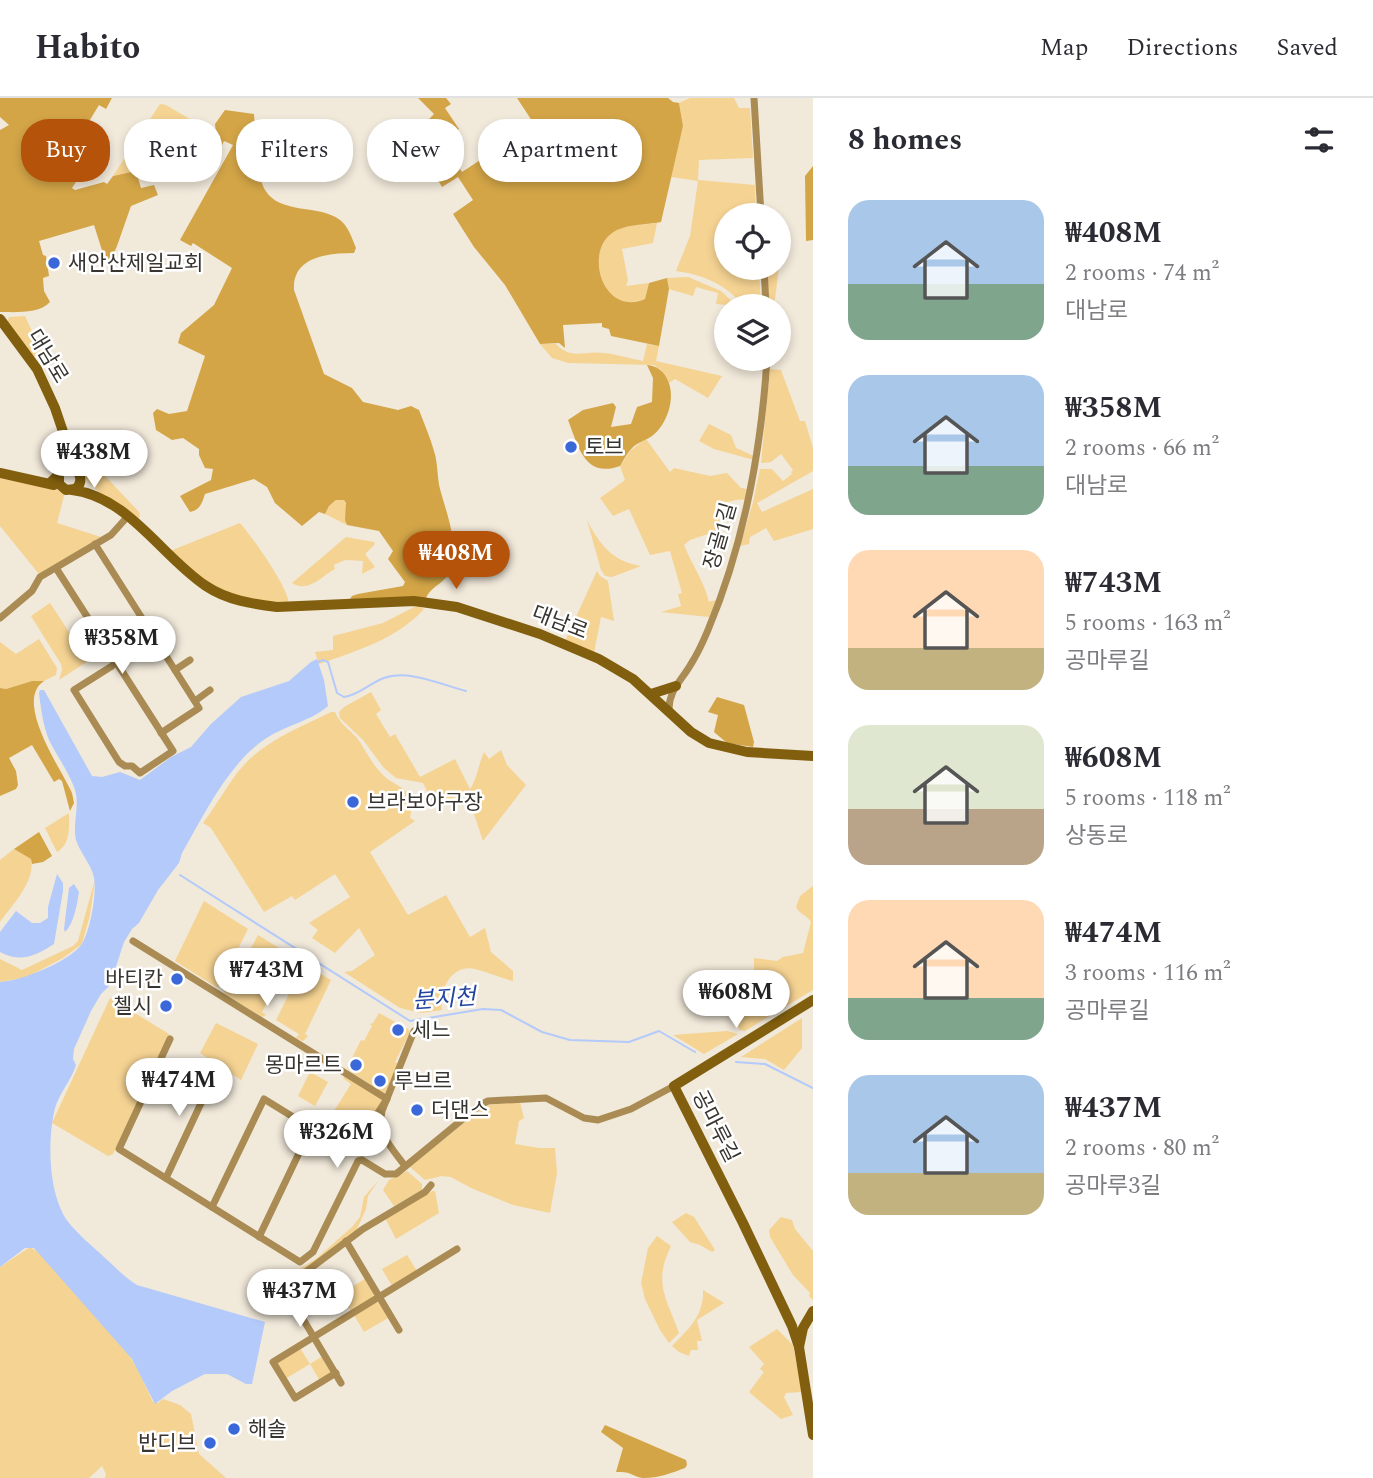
<!DOCTYPE html>
<meta charset="utf-8">
<style>
body{margin:0;font-family:Spectral,"Noto Sans KR",serif;background:#f7f7f7;color:#2b2b33;height:100vh;display:flex;flex-direction:column;font-size:26px;white-space:nowrap}
*{box-sizing:border-box;margin:0}
p{font-size:23px;color:#7c7c81}
.icon{flex:none;width:38px;height:38px;fill:none;stroke:currentColor;stroke-width:2;stroke-linecap:round;stroke-linejoin:round}
.map{position:relative;flex:1;overflow:hidden}
.details{display:flex;flex-direction:column;background:#fff;width:560px}
.details>*{flex:none}
.hud{position:absolute;left:21px;top:21px;width:665px;height:63px;display:flex;gap:14px}
.controls{position:absolute;left:714px;top:105px;display:grid;gap:14px}
.controls a{display:grid;place-items:center;width:77px;height:77px;border-radius:50%;background:#fff;box-shadow:0 4px 10px #0003;font-size:35px}
.price{position:absolute;translate:-50% -60px;padding:0 16px;border-radius:24px;background:#fff;color:#222;font-size:23px;line-height:46px;filter:drop-shadow(0 2px 4px #0008)}
.price::after{content:'';position:absolute;left:50%;top:42px;width:21px;height:16px;margin-left:-10px;background:inherit;clip-path:polygon(0 0,100% 0,50% 100%)}
.price.selected{background:#b45309;color:#fff}
ul{padding:0;list-style:none}
li{display:flex;align-items:center;gap:21px;height:175px;padding:0 35px}
li span{display:grid;place-items:center;flex:none;width:196px;height:140px;border-radius:21px;color:#555}
li>.icon{margin-inline-start:auto}
span .icon{width:84px;height:84px;fill:#fffc;stroke-width:1}
li b{font-size:30px}
h2{display:flex;justify-content:space-between;align-items:center;height:84px;padding:0 35px;font-size:30px}
.tag{padding:0 24px;border-radius:28px;background:#fff;box-shadow:0 4px 10px #0003;font-size:24px;line-height:63px}
.tag.selected{background:#b45309;color:#fff}
header{display:flex;align-items:center;gap:42px;box-sizing:border-box;height:98px;padding:0 35px;background:#fff;border-bottom:2px solid #e1e1e2}
header strong{font-size:33px}
nav{display:flex;gap:38px;margin-inline-start:auto;font-size:24px}
main{display:flex;flex:1;min-height:0}
.map>svg:first-child{display:block}
.green{fill:#f5d393}
.forest{fill:#d3a547}
.water{fill:#b3cafb}
.lines{fill:none;stroke-linecap:round;stroke-linejoin:round}
.stream{stroke:#b3cafb;stroke-width:2}
.street{stroke:#a98b53;stroke-width:7}
.secondary{stroke:#815f0e;stroke-width:10}
.poi-dot{fill:#3b68d9;stroke:#fff;stroke-width:2.5}
.labels{text-anchor:middle;stroke-width:5;stroke-linejoin:round;paint-order:stroke}
.poi-label{font-size:21px;fill:#383530;stroke:#fff;text-anchor:start}
.street-label{font-size:21px;fill:#383530;stroke:#fff}
.water-label{font-size:23px;font-style:italic;fill:#21449e;stroke:#fff}
</style>
<header>
<strong>Habito</strong>
<nav><a>Map</a><a>Directions</a><a>Saved</a></nav>
</header>
<main>
<div class="map">
<svg width="813" height="1380" viewBox="0 0 813 1380">
<rect width="100%" height="100%" fill="#f1e9da"/>
<g class="green">
<path d="M690 0H734L739 10H750L753 60 699 62 698 82 755 87 756 117H726V170H759L761 208H743C728 187 701 176 676 173L690 138 698 83 671 79 683 28 679 5Z"/>
<path d="M160 6 166 7 210 33C216 42 217 53 211 62L203 31 189 34 187 24 170 28 175 48 133 58 136 73 113 78Z"/>
<path d="M657 125 653 145 622 151 628 182 626 188 649 185 645 201C604 218 585 159 610 136 621 126 644 127 657 125Z"/>
<polygon points="779,145 782,146 775,201 773,208 769,208 767,170 779,170"/>
<polygon points="688,179 721,193 737,208 716,206 718,195 696,189 693,198 669,191 667,180"/>
<polygon points="25,218 41,253 33,259 7,225 9,219"/>
<path d="M540 246H556C573 263 583 252 604 255 617 256 630 261 643 263L647 246 659 248 656 263 722 278 708 300 675 281 669 285 662 273 654 267 568 265 552 260Z"/>
<polygon points="770,271 781,272 800,323 805,323 813,350 813,373 757,405 762,414 813,391 813,431 774,443 766,430 750,439 749,446 740,448 753,404 760,371 772,371 783,383 792,376 791,374 793,372 781,356 771,364 761,365"/>
<polygon points="709,326 731,337 736,350 754,358 754,362 714,351 699,343"/>
<path d="M646 341 670 374 674 370 710 378 727 375 741 390 748 391 746 402C736 400 725 405 715 408L720 424 725 429 723 431 690 442 684 447C692 467 704 483 709 504L716 502 709 519 661 514 681 508 678 496 682 495 670 453 650 457 629 411 613 418 600 400 625 382 620 368 631 352Z"/>
<path d="M99 357 113 369 105 378 139 414 140 418 138 421C116 404 90 395 79 368L91 365 90 359Z"/>
<polygon points="0,379 65,394 57,425 101,439 39,476 0,428"/>
<path d="M336 402H344C349 409 344 419 347 427L325 416 329 408Z"/>
<path d="M587 422C599 446 613 464 641 468L612 479 605 478 601 472Z"/>
<path d="M240 425C252 439 289 490 289 507L239 500 204 484 170 453Z"/>
<path d="M346 439 374 444 375 446 365 456 375 469 362 476 363 463 345 462 334 467 335 471C320 479 309 495 292 485Z"/>
<polygon points="597,473 600,478 608,483 614,523 601,519 594,555 565,543"/>
<polygon points="50,505 88,563 59,582 62,572 61,566 31,518"/>
<path d="M418 507 424 511C397 541 356 553 319 566L315 554 333 552V538L383 525Z"/>
<polygon points="39,541 57,570 56,577 44,583 32,583 6,591 0,590 0,544 16,556"/>
<path d="M371 594 381 612 376 616 390 639 395 636 420 679 455 661 470 691C476 684 479 665 484 654L489 661 501 652 507 667 526 687 483 743 474 716 470 692 435 709 423 685 396 680 384 670 363 642 340 620 339 614 344 609Z"/>
<path d="M331 614H335C340 626 349 631 357 640 366 652 372 667 383 677 393 687 407 689 413 702L410 720 415 723 370 754 408 817 446 797 470 839 485 830 491 854 513 873V883C500 880 488 874 475 871 451 866 439 892 442 912L421 915 400 910 344 874 352 873 375 857 359 830 335 855 312 840 318 832 309 825 350 799 335 776 295 802 292 798 264 814 211 730 203 725C217 707 228 685 243 668 266 642 301 629 331 614Z"/>
<path d="M69 715C69 729 71 746 57 754L45 730Z"/>
<path d="M14 751 31 761C36 783 12 807 0 824V762Z"/>
<polygon points="95,781 90,817 82,846 63,860 27,879 0,884 0,861 22,872 73,848 78,843"/>
<path d="M813 788V892L745 933 739 932 735 914 741 905 738 885 740 882 754 881V860L777 863 783 859 803 855 811 824C807 817 799 816 796 809L800 798Z"/>
<polygon points="204,803 248,831 218,890 175,863"/>
<polygon points="258,837 292,858 262,914 266,917 262,919 225,896 223,892 227,894"/>
<polygon points="304,866 331,882 305,936 308,938 303,943 296,940 299,936 276,922"/>
<polygon points="110,900 169,936 113,1056 108,1058 52,1025"/>
<polygon points="379,915 408,931 410,934 395,964 398,966 386,994 384,995 351,974 347,970 361,942 364,943 372,928 370,926 373,925"/>
<polygon points="802,920 802,950 784,972 765,961 741,959"/>
<polygon points="216,925 258,946 241,982 200,955"/>
<polygon points="727,933 738,936 704,956 673,937"/>
<polygon points="310,974 328,984 315,1008 298,998"/>
<polygon points="345,978 382,1002 382,1004 364,1031 343,1020 332,1037 319,1028 330,1012 334,1013 351,986 343,980"/>
<polygon points="520,1004 524,1020 519,1023 515,1046 539,1050 555,1050 557,1075 550,1115 513,1107 471,1090 451,1079 442,1078 425,1082 410,1069 427,1052 438,1046 484,1009 489,1007"/>
<polygon points="407,1073 422,1086 422,1092 394,1108 383,1092 389,1082"/>
<polygon points="378,1083 368,1098 366,1111 356,1133 293,1180 298,1172 317,1160 352,1129 360,1119 364,1099"/>
<polygon points="432,1093 435,1093 439,1115 396,1141 385,1120"/>
<polygon points="686,1115 694,1119 715,1152 712,1154 700,1147 690,1144 672,1124"/>
<polygon points="781,1119 792,1122 795,1131 813,1153 813,1202 809,1198 810,1195 793,1177 770,1139 769,1132"/>
<path d="M657 1138 671 1148C653 1185 666 1199 679 1235L669 1245 660 1232 645 1201 641 1185 648 1150Z"/>
<polygon points="30,1149 38,1154 127,1254 137,1270 153,1304 158,1305 163,1301 180,1307 191,1316 199,1356 226,1380 105,1380 106,1376 102,1368 89,1380 0,1380 0,1169"/>
<polygon points="407,1157 417,1173 392,1188 382,1171"/>
<polygon points="365,1181 374,1195 373,1200 351,1213 340,1196"/>
<path d="M703 1192 724 1205 697 1222 702 1243H697L698 1252H691L689 1258 679 1254 672 1248C689 1231 704 1217 703 1192Z"/>
<polygon points="375,1204 380,1205 388,1220 364,1234 354,1217"/>
<polygon points="777,1231 793,1247 802,1294 786,1295 784,1299 793,1317 781,1321 749,1294 764,1274 760,1271 764,1266 749,1249"/>
<polygon points="300,1250 310,1266 323,1258 331,1272 330,1276 320,1283 310,1266 285,1281 277,1267 279,1263"/>
</g>
<g class="forest">
<path d="M0 0H112L106 11 99 7 82 35 100 47 72 90 75 92 104 84 107 86 113 78 136 73 141 90 154 87 158 97 131 108 117 148 110 164 106 165 94 127 39 143 43 157 46 158 49 178 43 180 44 193 50 204C39 216 15 214 0 214V32L9 27 0 19Z"/>
<polygon points="418,0 446,0 451,6 445,10 459,31 436,47 436,41 432,35 436,30 428,22 434,16"/>
<path d="M517 0H668L673 4 679 5 683 28 661 124C646 127 624 126 612 135 584 155 603 219 645 201L649 185 667 180 669 191 659 248 611 238 609 231 602 229V225L563 227 565 250 559 245 540 246 505 187 474 149 453 116 473 102 458 79 442 89 434 76 443 64 441 52 445 48 462 74 494 53 485 36 505 23 517 41 536 29Z"/>
<path d="M225 12 254 16C256 37 255 74 265 92 280 117 320 106 340 122 348 128 352 140 356 150L354 155C327 155 292 159 294 192L324 276 352 290 363 304 398 312 411 308 419 312C424 325 430 339 434 353 438 365 437 379 440 391 447 417 459 445 450 472 446 485 431 488 426 500L348 504 352 498 358 496 403 488 405 484 388 461 393 453 379 433 347 427 345 422 346 405 344 402H336L329 408 325 416 319 414 302 428 275 405 267 389 254 381 205 396C202 405 200 412 190 414L180 398 211 382 213 371 205 370 199 357V351L183 340 172 342 156 332 153 315 157 311 169 316 187 313 205 258 178 245 181 235 214 207 232 170 193 145 191 148 180 142 233 47 224 43 218 55 215 26Z"/>
<polygon points="813,68 813,142 806,143 805,78"/>
<path d="M647 267C657 268 664 273 668 283 676 300 667 327 652 338 646 342 639 344 633 349 628 354 624 361 620 368 584 381 578 347 568 322L583 312 613 305 616 309 611 329 631 326 637 309 652 304 653 280Z"/>
<path d="M32 583H44C13 603 62 672 72 695L74 705 70 713 62 683 59 681 54 684 32 647 9 660 16 673 18 687 16 691 0 698V590L6 591Z"/>
<polygon points="717,599 744,607 754,644 753,649 727,645 714,634 718,617 708,614"/>
<polygon points="39,734 52,758 43,764 32,766 31,761 14,751"/>
<path d="M605 1327 686 1362 687 1367 685 1370C672 1375 658 1380 644 1380 632 1379 633 1373 616 1374L623 1350 601 1334Z"/>
</g>
<g class="water">
<path d="M317 561 324 582 328 608C311 623 284 628 265 641 228 666 204 717 182 755L179 765 158 792 139 825 132 831 124 844 110 887 101 896 91 913 74 951 73 961 76 967C71 983 60 994 55 1010 47 1042 48 1098 69 1125 79 1137 92 1148 104 1159 115 1169 124 1179 137 1187L265 1224 252 1286H246L227 1276H205L172 1293 155 1306 132 1261 34 1150H25L0 1169V884C21 883 68 864 81 847 90 835 97 795 94 780 92 767 80 755 76 742 72 724 81 707 74 689 68 673 57 658 49 642 43 627 41 611 39 595L40 592H44L92 678 102 679 120 674 140 682 171 659 191 649 211 626 241 599 289 583 311 564Z"/>
<path d="M57 776 63 785V793L54 846C35 858 21 865 0 854V834L16 813 32 825H40L48 820V809Z"/>
<path d="M74 786 79 794C77 806 74 826 65 834L64 831 69 790Z"/>
</g>
<g class="lines">
<g class="stream">
<path d="M318 564 323 562 328 564 337 595 344 599C359 597 370 585 384 580 409 571 442 587 466 593"/>
<polyline points="180,777 410,923 483,911 501,912 542,934 570,942 629,944 659,933 695,954"/>
<polyline points="736,964 765,966 813,990"/>
</g>
<g class="street">
<polyline points="754,0 761,117"/>
<polyline points="764,170 766,208"/>
<polyline points="95,446 199,610 161,635"/>
<path d="M56 470C95 531 134 592 173 653L140 675 132 668H125L119 664 74 592 112 568 119 560 154 538"/>
<polyline points="0,520 32,493 40,479 111,437 128,418"/>
<polyline points="175,572 190,562"/>
<polyline points="195,603 210,592"/>
<path d="M669 613C668 593 682 582 691 566 698 555 703 544 708 532 744 446 761 354 767 261"/>
<polyline points="133,843 387,1001 353,1053"/>
<polyline points="170,941 119,1051 300,1164 313,1154 358,1063 362,1062 385,1076 396,1076 480,1007 488,1003 546,1000 584,1020 598,1022 631,1011 674,988"/>
<path d="M405 1068C393 1051 376 1036 382 1013L414 933"/>
<polyline points="166,1080 217,971"/>
<polyline points="212,1109 264,1001 311,1030 259,1139"/>
<polyline points="346,1143 399,1232"/>
<polyline points="299,1179 363,1131 425,1094 431,1087"/>
<polyline points="303,1221 341,1285"/>
<polyline points="336,1275 295,1300 273,1264 457,1151"/>
</g>
<g class="secondary">
<polyline points="0,221 37,271 55,310 76,372"/>
<polyline points="0,375 54,387"/>
<path d="M50 385 63 372 70 370 78 374C82 381 81 387 75 391L66 392 59 386V377"/>
<path d="M72 392C129 399 161 458 206 488 227 502 252 506 277 509L414 503 457 509 540 536 599 561 633 581 691 634 709 645 747 654 813 658"/>
<polyline points="651,596 676,588"/>
<polyline points="813,1213 803,1230 799,1249 813,1337"/>
<polyline points="799,1249 792,1228 743,1125 674,988 813,902"/>
</g>
</g>
<g class="poi-dot">
<circle cx="54" cy="165" r="7"/>
<circle cx="571" cy="349" r="7"/>
<circle cx="353" cy="704" r="7"/>
<circle cx="177" cy="881" r="7"/>
<circle cx="166" cy="908" r="7"/>
<circle cx="398" cy="932" r="7"/>
<circle cx="356" cy="967" r="7"/>
<circle cx="380" cy="983" r="7"/>
<circle cx="417" cy="1012" r="7"/>
<circle cx="234" cy="1331" r="7"/>
<circle cx="210" cy="1345" r="7"/>
</g>
<g class="labels">
<g class="poi-label">
<text x="68" y="172">새안산제일교회</text>
<text x="585" y="356">토브</text>
<text x="367" y="711">브라보야구장</text>
<text x="163" y="888" text-anchor="end">바티칸</text>
<text x="152" y="915" text-anchor="end">첼시</text>
<text x="412" y="939">세느</text>
<text x="342" y="974" text-anchor="end">몽마르트</text>
<text x="394" y="990">루브르</text>
<text x="431" y="1019">더댄스</text>
<text x="248" y="1338">해솔</text>
<text x="196" y="1352" text-anchor="end">반디브</text>
</g>
<g class="street-label">
<text transform="translate(48 258) rotate(59)" y="7">대남로</text>
<text transform="translate(720 438) rotate(-74)" y="7">장골1길</text>
<text transform="translate(560 524) rotate(21)" y="7">대남로</text>
<text transform="translate(716 1028) rotate(63)" y="7">공마루길</text>
</g>
<g class="water-label">
<text transform="translate(444 900) rotate(-4)" y="8">분지천</text>
</g>
</g>
</svg>
<div class="controls">
<a><svg class="icon" aria-label="locate" viewBox="0 0 24 24"><circle cx="12" cy="12" r="6"/><path d="M12 2v4M12 18v4M2 12h4M18 12h4"/></svg></a>
<a><svg class="icon" aria-label="layers" viewBox="0 0 24 24"><path d="M12 4l9 5-9 5-9-5zM3 14l9 5 9-5"/></svg></a>
</div>
<b class="price" style="left:94px;top:392px">₩438M</b>
<b class="price selected" style="left:456px;top:493px">₩408M</b>
<b class="price" style="left:122px;top:578px">₩358M</b>
<b class="price" style="left:267px;top:910px">₩743M</b>
<b class="price" style="left:736px;top:932px">₩608M</b>
<b class="price" style="left:179px;top:1020px">₩474M</b>
<b class="price" style="left:337px;top:1072px">₩326M</b>
<b class="price" style="left:300px;top:1231px">₩437M</b>
<div class="hud">
<a class="tag selected">Buy</a>
<a class="tag">Rent</a>
<a class="tag">Filters</a>
<a class="tag">New</a>
<a class="tag">Apartment</a>
</div>
</div>
<section class="details">
<h2>8 homes<svg class="icon" aria-label="filters" viewBox="0 0 24 24"><path d="M4 7h16M4 17h16"/><circle cx="9" cy="7" r="2"/><circle cx="15" cy="17" r="2"/></svg></h2>
<ul>
<li><span style="background:linear-gradient(#a9c7e8 60%,#7fa58c 0)"><svg class="icon" aria-label="home" viewBox="0 0 24 24"><path d="M3 11l9-7 9 7M6 9v11h12V9"/></svg></span><div><b>₩408M</b><p>2 rooms · 74 m²</p><p>대남로</p></div></li>
<li><span style="background:linear-gradient(#a9c7e8 65%,#7fa58c 0)"><svg class="icon" aria-label="home" viewBox="0 0 24 24"><path d="M3 11l9-7 9 7M6 9v11h12V9"/></svg></span><div><b>₩358M</b><p>2 rooms · 66 m²</p><p>대남로</p></div></li>
<li><span style="background:linear-gradient(#ffd9b3 70%,#c2b280 0)"><svg class="icon" aria-label="home" viewBox="0 0 24 24"><path d="M3 11l9-7 9 7M6 9v11h12V9"/></svg></span><div><b>₩743M</b><p>5 rooms · 163 m²</p><p>공마루길</p></div></li>
<li><span style="background:linear-gradient(#dfe7d0 60%,#b9a48a 0)"><svg class="icon" aria-label="home" viewBox="0 0 24 24"><path d="M3 11l9-7 9 7M6 9v11h12V9"/></svg></span><div><b>₩608M</b><p>5 rooms · 118 m²</p><p>상동로</p></div></li>
<li><span style="background:linear-gradient(#ffd9b3 70%,#7fa58c 0)"><svg class="icon" aria-label="home" viewBox="0 0 24 24"><path d="M3 11l9-7 9 7M6 9v11h12V9"/></svg></span><div><b>₩474M</b><p>3 rooms · 116 m²</p><p>공마루길</p></div></li>
<li><span style="background:linear-gradient(#a9c7e8 70%,#c2b280 0)"><svg class="icon" aria-label="home" viewBox="0 0 24 24"><path d="M3 11l9-7 9 7M6 9v11h12V9"/></svg></span><div><b>₩437M</b><p>2 rooms · 80 m²</p><p>공마루3길</p></div></li>
</ul>
</section>
</main>
